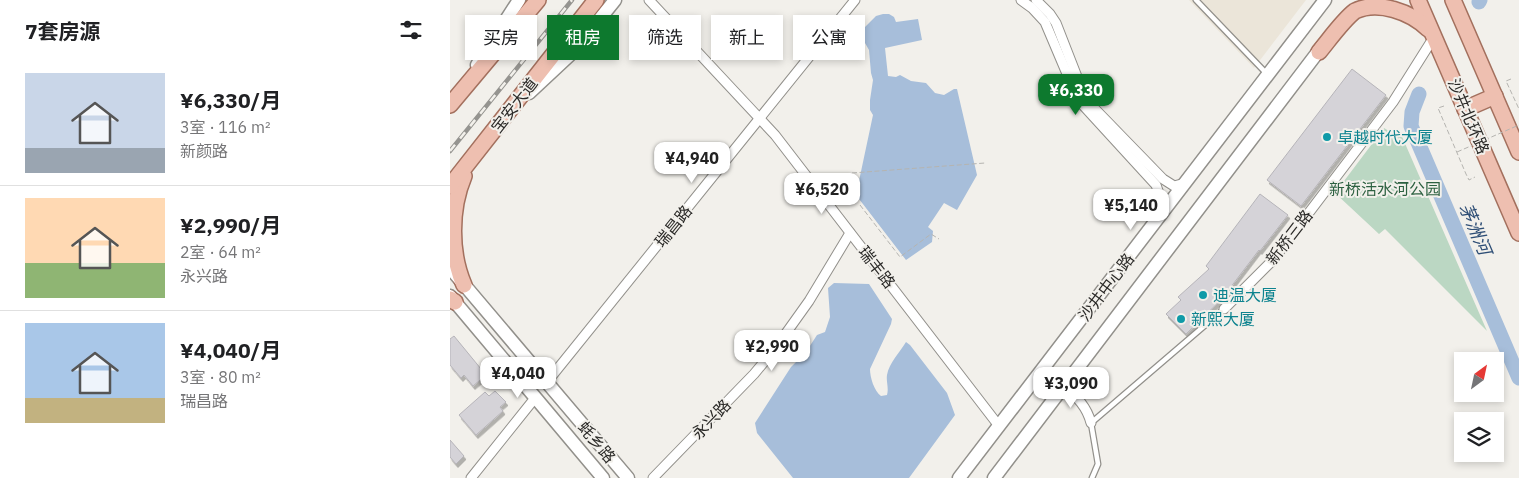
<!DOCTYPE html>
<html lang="zh">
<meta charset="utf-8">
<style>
body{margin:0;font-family:"IBM Plex Sans","Noto Sans SC",sans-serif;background:#f6f6f6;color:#202124;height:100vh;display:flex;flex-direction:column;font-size:19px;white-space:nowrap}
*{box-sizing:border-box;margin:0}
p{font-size:16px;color:#757577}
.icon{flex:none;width:28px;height:28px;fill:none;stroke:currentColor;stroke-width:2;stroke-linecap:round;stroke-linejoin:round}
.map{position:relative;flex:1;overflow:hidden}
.panel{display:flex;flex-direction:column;background:#fff;width:450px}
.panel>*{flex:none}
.guide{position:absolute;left:15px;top:15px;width:475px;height:45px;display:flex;gap:10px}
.needle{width:32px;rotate:33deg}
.buttons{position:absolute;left:1004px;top:352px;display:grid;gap:10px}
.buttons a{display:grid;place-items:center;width:50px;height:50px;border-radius:0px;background:#fff;box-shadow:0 2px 8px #0003;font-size:25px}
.price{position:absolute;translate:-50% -42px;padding:0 11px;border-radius:10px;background:#fff;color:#222;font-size:16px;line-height:32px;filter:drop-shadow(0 1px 2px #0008)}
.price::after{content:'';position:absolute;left:50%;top:30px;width:15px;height:11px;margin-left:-8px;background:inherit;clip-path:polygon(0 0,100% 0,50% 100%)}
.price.active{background:#0d792e;color:#fff}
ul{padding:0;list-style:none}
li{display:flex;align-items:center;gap:15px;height:125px;padding:0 25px}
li+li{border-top:1px solid #e0e0e0}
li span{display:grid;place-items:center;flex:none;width:140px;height:100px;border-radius:0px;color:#555}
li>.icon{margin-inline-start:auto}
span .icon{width:60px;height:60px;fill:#fffc;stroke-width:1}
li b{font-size:21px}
h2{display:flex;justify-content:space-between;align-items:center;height:60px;padding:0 25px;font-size:21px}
.tag{padding:0 18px;border-radius:0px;background:#fff;box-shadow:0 2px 8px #0003;font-size:18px;line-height:45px}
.tag.active{background:#0d792e;color:#fff}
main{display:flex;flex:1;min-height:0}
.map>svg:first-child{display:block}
.built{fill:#ebe5d9}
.green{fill:#bbd7c3}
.water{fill:#a7beda}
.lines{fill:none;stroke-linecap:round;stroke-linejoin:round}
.river{stroke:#a7beda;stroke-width:15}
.building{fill:#d5d3d8;stroke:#b6b4b9;filter:url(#shadow)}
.lane-casing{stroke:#92908b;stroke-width:7}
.street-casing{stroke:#92908b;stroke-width:11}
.secondary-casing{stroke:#92908b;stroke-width:15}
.primary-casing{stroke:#a3705e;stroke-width:18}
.path{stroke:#b5b4b0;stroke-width:1;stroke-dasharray:5 2.5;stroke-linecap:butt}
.lane{stroke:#fff;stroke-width:4.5}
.street{stroke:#fff;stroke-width:9}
.secondary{stroke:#fff;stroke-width:12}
.primary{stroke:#eebfb0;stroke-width:15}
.rail-casing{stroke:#959490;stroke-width:4.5}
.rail{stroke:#f2f0eb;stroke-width:2.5;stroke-dasharray:8;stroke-linecap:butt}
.path-bridge{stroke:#b5b4b0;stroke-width:1;stroke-dasharray:5 2.5;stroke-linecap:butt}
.culture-dot{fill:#0f9aa8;stroke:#f2f0eb;stroke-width:2}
.labels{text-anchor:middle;stroke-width:4;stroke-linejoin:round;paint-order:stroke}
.street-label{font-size:16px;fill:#2b2a28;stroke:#f2f0eb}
.culture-label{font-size:16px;fill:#0d838f;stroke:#f2f0eb;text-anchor:start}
.park-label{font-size:16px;fill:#2d6141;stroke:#f2f0eb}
.water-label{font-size:18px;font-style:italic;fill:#2d4d75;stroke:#f2f0eb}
</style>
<main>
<section class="panel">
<h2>7套房源<svg class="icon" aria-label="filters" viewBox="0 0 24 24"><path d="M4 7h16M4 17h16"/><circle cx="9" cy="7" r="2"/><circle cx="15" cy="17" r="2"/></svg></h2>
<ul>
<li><span style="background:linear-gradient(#c9d6e8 75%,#9aa5b1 0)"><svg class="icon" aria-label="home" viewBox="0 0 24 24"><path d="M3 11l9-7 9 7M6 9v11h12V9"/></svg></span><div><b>¥6,330/月</b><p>3室 · 116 m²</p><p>新颜路</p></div></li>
<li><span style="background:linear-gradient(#ffd9b3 65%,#8fb573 0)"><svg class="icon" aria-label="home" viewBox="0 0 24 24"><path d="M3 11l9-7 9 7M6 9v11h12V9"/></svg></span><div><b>¥2,990/月</b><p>2室 · 64 m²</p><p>永兴路</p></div></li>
<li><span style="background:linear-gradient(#a9c7e8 75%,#c2b280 0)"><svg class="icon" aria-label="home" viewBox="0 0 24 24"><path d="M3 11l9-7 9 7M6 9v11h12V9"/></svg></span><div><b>¥4,040/月</b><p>3室 · 80 m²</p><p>瑞昌路</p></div></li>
</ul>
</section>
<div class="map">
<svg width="1069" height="478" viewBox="0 0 1069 478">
<defs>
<filter id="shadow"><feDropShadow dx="2" dy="3.5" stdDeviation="0" flood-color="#0004"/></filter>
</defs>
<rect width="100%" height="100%" fill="#f2f0eb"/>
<polygon class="built" points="739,0 856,0 804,68"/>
<polygon class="green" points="934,128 945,135 950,132 1037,331 935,229 929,234 885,193"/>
<g class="water">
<polygon points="433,14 439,14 444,17 446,22 468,19 472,40 435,48 438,76 446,77 450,75 461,81 476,83 485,93 494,95 504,89 507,89 527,175 507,210 494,203 478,227 483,231 482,242 456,260 406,195 423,115 420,110 420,100 423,80 421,73 419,50 415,43 415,27 426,16"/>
<path d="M384 283 419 284 442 319 441 324 420 369C420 377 424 391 431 396L437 395C439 388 436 382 437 375 439 363 450 352 456 342L460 345 497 393 505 415 459 478H343L307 433 305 423 341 367 356 352 367 335 375 332 380 317 378 288Z"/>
</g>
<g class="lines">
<g class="river">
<polyline points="1029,2 1030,0"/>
<polyline points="969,94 962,112 961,126 1069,378"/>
</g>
</g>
<g class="building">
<polygon points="902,69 936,95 851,206 817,180"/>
<polygon points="810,194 838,215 810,251 809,250 777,292 778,293 736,334 716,314 731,300 728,297 759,269 756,266"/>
<polygon points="4,336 36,375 23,386 14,375 11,378 0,365 0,339"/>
<polygon points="45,391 56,402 50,407 53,411 26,435 9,415 35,392 39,396"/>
<polygon points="0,440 14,456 6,464 0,457"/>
</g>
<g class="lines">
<g class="lane-casing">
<g id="lane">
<polyline points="746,0 817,74"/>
<polyline points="642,478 648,464 641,423 774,309"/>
</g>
</g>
<g class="street-casing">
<g id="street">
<polyline points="199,0 325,135 549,426"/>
<polyline points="571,0 582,8 595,22 623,88 630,102 706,185 712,202 711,213"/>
<polyline points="586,0 600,14 606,23 631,87 645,109 713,179 724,186 735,183"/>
<polyline points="774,309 823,260 943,102 984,37"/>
<polyline points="97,382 405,0"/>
<path d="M615 387C627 397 637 407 641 423"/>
<polyline points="21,478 85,398"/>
<polyline points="203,478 304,374 324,350 359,301 400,233"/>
</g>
</g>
<g class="secondary-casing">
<g id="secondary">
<polyline points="27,65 69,0"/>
<polyline points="79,93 124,51 165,0"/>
<polyline points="0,268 178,478"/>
<polyline points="0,296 153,478"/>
<polyline points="509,478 875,0"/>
<polyline points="544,478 874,44"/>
</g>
</g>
<g class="primary-casing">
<g id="primary">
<polyline points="968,0 1069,233"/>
<polyline points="1003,0 1069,152"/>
<path d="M869 52C879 40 893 20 905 11 928 0 961 12 978 29"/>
<polyline points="0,105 88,0"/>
<polyline points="1015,109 1045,96"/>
<path d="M14 176C0 209 0 253 14 285"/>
<polyline points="0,186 146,0"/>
<polyline points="0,299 5,302"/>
</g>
</g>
<g class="path">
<polyline points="1061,79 1056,81 1069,109"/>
<polyline points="994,106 988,108 1016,174 1019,180 1025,177"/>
<polyline points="402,173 535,163"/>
<polyline points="410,205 450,257 481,234 489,239"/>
</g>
<use href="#lane" class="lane"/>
<use href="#street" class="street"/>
<use href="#secondary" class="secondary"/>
<use href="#primary" class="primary"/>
<g class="rail-casing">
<polyline id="rail" points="0,151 122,0"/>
</g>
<use href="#rail" class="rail"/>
<polyline class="path-bridge" points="1007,152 1069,125"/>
</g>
<g class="culture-dot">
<circle cx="877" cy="137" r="5"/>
<circle cx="753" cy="295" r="5"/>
<circle cx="731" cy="319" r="5"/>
</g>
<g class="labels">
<g class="street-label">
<text transform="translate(64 105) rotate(-52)" y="6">宝安大道</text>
<text transform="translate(1019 116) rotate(67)" y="6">沙井北环路</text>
<text transform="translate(223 226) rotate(-51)" y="6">瑞昌路</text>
<text transform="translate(839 237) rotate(-52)" y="6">新桥三路</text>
<text transform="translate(427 267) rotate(52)" y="6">瑞丰路</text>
<text transform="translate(656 287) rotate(-53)" y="6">沙井中心路</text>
<text transform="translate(261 419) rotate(-46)" y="6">永兴路</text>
<text transform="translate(147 442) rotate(50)" y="6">蚝乡路</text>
</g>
<g class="culture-label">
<text x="887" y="143">卓越时代大厦</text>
<text x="763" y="301">迪温大厦</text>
<text x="741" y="325">新熙大厦</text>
</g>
<g class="park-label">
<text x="935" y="195">新桥活水河公园</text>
</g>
<g class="water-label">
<text transform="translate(1025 229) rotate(67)" y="6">茅洲河</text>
</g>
</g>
</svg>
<div class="buttons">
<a><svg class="needle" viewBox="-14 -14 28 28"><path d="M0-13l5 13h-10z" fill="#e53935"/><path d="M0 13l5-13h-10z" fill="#757577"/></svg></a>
<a><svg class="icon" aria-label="layers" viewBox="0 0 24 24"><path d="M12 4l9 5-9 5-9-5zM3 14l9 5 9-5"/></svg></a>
</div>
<b class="price active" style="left:626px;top:116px">¥6,330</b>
<b class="price" style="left:242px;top:184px">¥4,940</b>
<b class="price" style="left:372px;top:215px">¥6,520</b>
<b class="price" style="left:681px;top:231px">¥5,140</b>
<b class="price" style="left:322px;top:372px">¥2,990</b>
<b class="price" style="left:68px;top:399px">¥4,040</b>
<b class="price" style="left:621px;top:409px">¥3,090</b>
<div class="guide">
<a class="tag">买房</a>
<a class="tag active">租房</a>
<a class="tag">筛选</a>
<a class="tag">新上</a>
<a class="tag">公寓</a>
</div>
</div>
</main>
